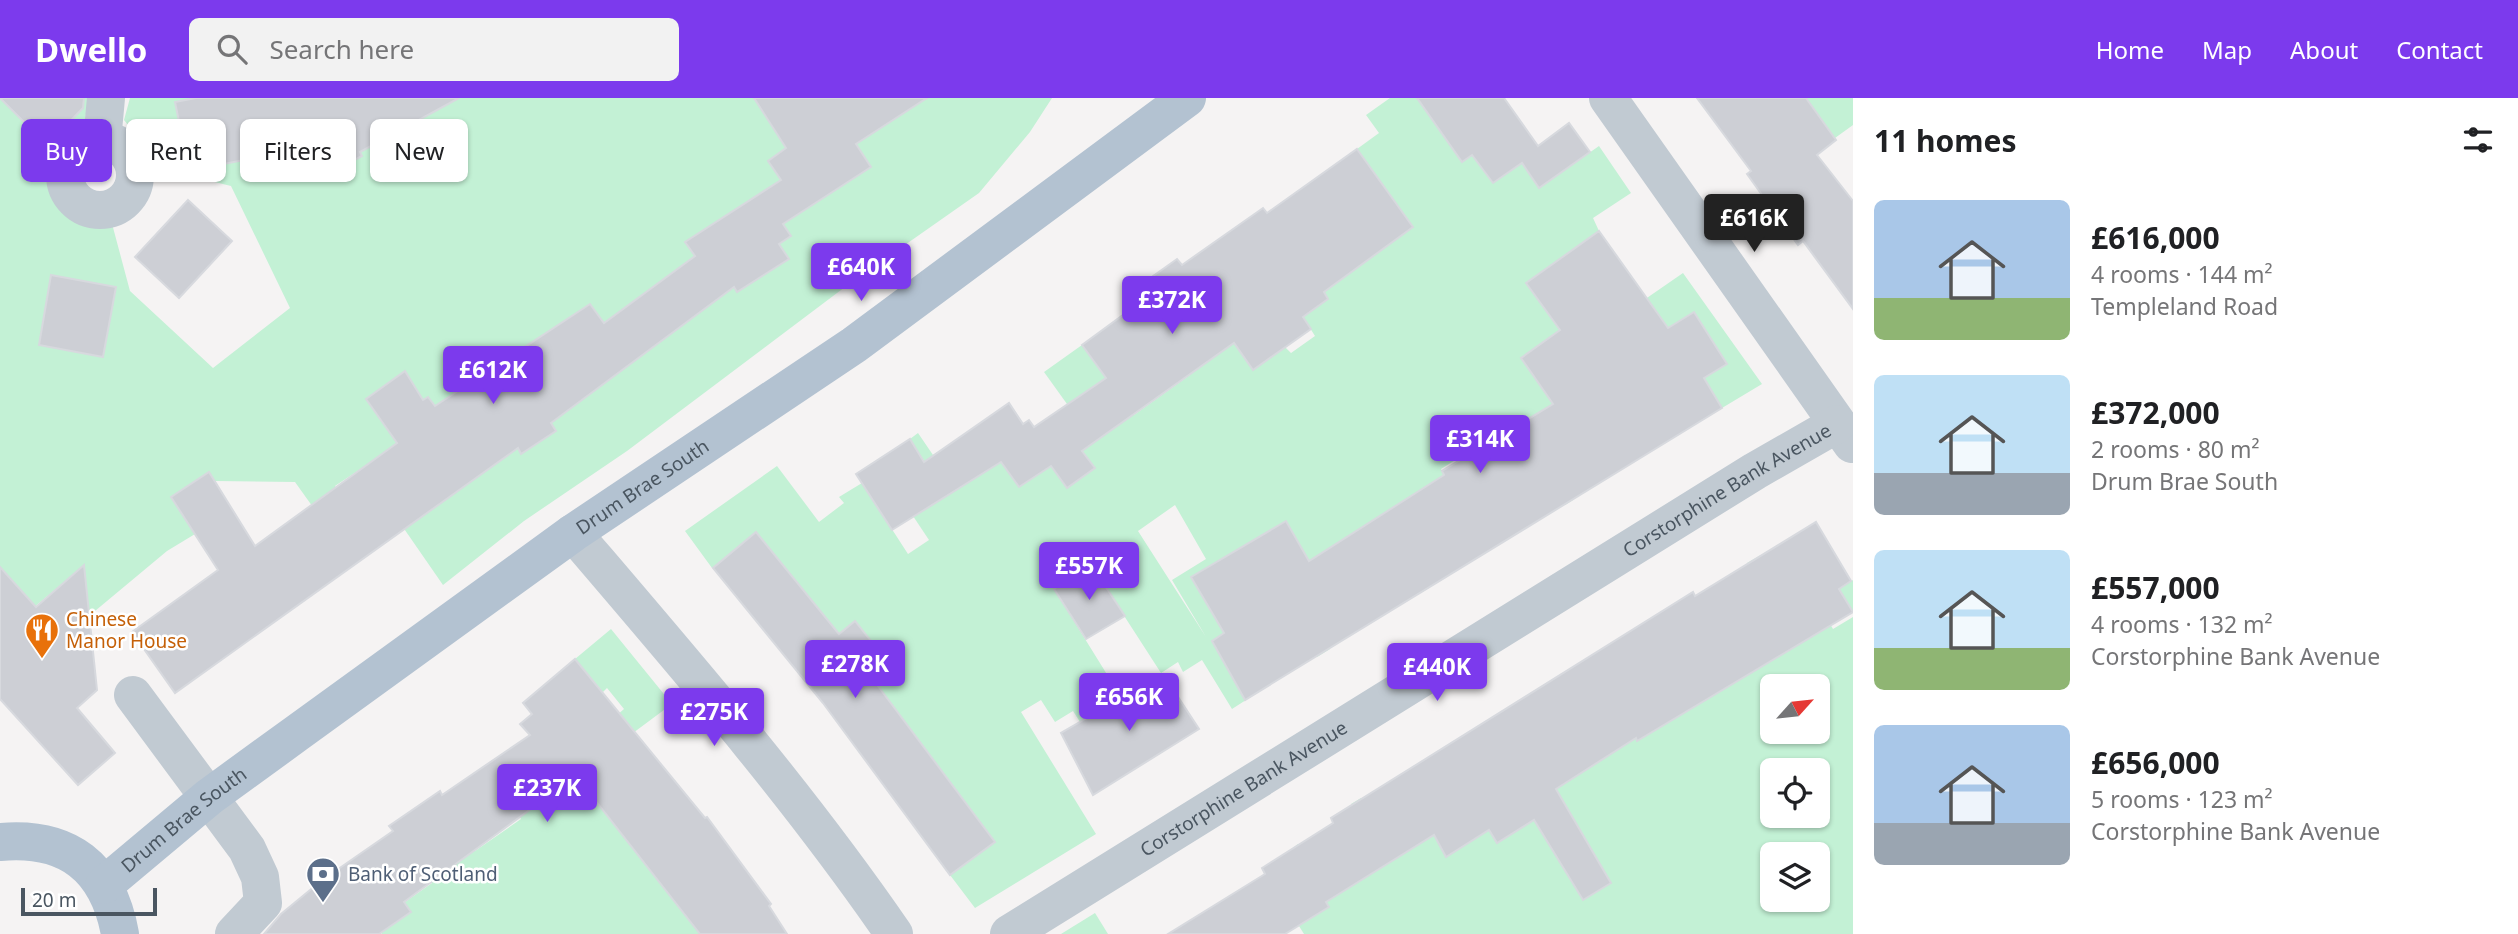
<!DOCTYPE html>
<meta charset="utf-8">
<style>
body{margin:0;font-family:"Noto Sans",sans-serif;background:#f2f2f2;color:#202124;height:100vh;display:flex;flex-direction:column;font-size:26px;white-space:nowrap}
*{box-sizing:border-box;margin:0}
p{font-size:23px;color:#757577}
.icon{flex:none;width:38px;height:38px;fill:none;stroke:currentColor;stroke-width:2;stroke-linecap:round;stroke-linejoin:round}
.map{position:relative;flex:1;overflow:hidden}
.panel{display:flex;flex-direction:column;background:#fff;width:665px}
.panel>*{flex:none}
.guide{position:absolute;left:21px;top:21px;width:665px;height:63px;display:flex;gap:14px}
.needle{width:46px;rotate:63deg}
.tools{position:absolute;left:1760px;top:576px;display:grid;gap:14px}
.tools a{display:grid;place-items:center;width:70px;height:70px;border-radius:10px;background:#fff;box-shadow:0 2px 5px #0004;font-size:35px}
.scale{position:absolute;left:21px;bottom:18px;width:136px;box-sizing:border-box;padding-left:7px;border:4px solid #4a5661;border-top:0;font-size:19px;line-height:24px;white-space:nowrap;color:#4a5661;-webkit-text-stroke:5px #fff;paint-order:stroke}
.price{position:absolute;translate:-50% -60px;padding:0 16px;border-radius:7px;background:#7c3aed;color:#fff;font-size:23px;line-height:46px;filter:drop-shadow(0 2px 4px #0008)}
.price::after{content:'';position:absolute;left:50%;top:42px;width:21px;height:16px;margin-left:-10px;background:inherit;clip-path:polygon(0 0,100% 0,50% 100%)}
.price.current{background:#222;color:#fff}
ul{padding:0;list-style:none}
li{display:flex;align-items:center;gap:21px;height:175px;padding:0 21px}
li span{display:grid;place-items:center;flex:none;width:196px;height:140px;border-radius:10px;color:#555}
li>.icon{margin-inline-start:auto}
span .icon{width:84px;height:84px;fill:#fffc;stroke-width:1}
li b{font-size:30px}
h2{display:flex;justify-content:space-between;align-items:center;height:84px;padding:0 21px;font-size:30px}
.tag{padding:0 24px;border-radius:10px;background:#fff;box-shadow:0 2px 5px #0004;font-size:24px;line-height:63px}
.tag.current{background:#7c3aed;color:#fff}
header{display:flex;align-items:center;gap:42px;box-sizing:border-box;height:98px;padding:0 35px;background:#7c3aed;color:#fff}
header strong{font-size:33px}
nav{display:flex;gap:38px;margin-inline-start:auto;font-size:24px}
.search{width:490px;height:63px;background:#f2f2f2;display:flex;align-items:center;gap:18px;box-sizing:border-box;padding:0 24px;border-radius:10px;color:#757577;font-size:26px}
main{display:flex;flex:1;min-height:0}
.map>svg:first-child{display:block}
.green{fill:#c3f1d5;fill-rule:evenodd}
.building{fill:#cdcfd5;stroke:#d7d9de;stroke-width:2}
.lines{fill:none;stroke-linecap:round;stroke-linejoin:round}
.minor{stroke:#c1cad2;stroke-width:38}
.major{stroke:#b3c2d1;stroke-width:38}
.labels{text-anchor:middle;stroke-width:5;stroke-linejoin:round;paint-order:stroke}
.street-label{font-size:19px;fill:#4a5661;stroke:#fff}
.food-label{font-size:19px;fill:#c56008;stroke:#fff;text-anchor:start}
.service-label{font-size:19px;fill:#4e5e75;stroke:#fff;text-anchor:start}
</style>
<header>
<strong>Dwello</strong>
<div class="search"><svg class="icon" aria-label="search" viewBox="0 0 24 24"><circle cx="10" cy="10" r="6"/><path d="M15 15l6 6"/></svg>Search here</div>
<nav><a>Home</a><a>Map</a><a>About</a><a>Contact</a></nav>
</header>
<main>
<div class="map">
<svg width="1853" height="836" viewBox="0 0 1853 836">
<rect width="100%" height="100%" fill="#f5f3f3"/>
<g class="green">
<path d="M0 0H89L85 21 53 49C54 91 54 130 111 122L130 193 213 270 290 210 231 88 153 69 146 50 124 22 130 0H1052L1030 34 979 95 845 189 627 353 524 423 443 487 362 370 335 388 344 402 320 419 295 384 215 383 233 413 167 453 89 518 83 468 0 538Z"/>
<path d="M1390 0H1417L1462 64 1472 57 1493 85 1541 52 1559 76 1599 48 1631 95 1593 120 1599 133 1526 185 1560 233 1521 260 1534 278 1683 175 1762 286 1722 310 1704 280 1727 266 1694 214 1638 296 1667 344 1645 357 1547 360 1573 402 1565 407 1516 328 1498 340 1483 377 1468 354 1441 371 1490 452 1484 456 1454 407 1425 411 1415 395 1390 411 1393 418 1387 423 1429 490 1403 505 1338 445 1304 466 1286 423 1263 437 1330 551 1317 559 1287 510 1236 512 1218 525 1260 593 1232 611 1202 562 1183 574 1178 564 1161 575 1090 465 1054 491 1157 657 1152 659 1080 624 1073 613 1055 624 1041 602 1021 614 1096 736 975 810 950 777 995 744 866 572 883 558 855 523 838 536 755 435 712 470 685 433 777 368 819 424 844 405 839 399 862 385 908 456 929 442 913 418 946 397 910 341 918 335 933 357 947 348 971 383 1001 364 1019 389 1051 368 1067 390 1095 370 1079 348 1067 306 1044 274 1082 247 1134 317 1190 277 1138 206 1201 197 1253 272 1285 249 1291 255 1315 238 1303 219 1328 201 1315 180 1413 129 1357 51 1379 35 1366 17ZM1175 407 1206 461 1172 482 1206 539 1138 433Z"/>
<polygon points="1784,0 1853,0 1853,27 1835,40 1812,9"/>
<path d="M1761 457 1791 505 1811 493 1833 531 1853 519V836H1304L1299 828 1329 809 1293 750 1298 746 1332 800 1387 765 1351 706 1361 700 1363 704 1433 736 1446 758 1472 743 1462 727 1443 658 1497 744 1535 721 1509 616 1590 566 1637 642 1777 559 1774 504 1747 465ZM1773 588H1818V634H1773ZM1773 672H1818V718H1773ZM1773 756H1818V802H1773Z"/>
<polygon points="1853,482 1853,514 1839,491"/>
<polygon points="611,531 672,606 602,658 700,836 382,836 374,826 432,785 429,778 472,749 475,753 521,721 485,668 506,653 542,704 583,673 571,657 624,611 607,590 603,594 575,561"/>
<polygon points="1095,815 1108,836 1061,836"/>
</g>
<g class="building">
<polygon points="0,0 84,0 83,10 47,47"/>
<polygon points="196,0 459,0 360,54 362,58 315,83 298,51 189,73 175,4"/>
<polygon points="754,0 927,0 856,46 871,69 783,126 791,138 779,146 789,161 737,194 734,189 551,325 556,333 521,356 518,350 175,595 132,534 218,472 171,399 209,374 255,448 397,345 366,301 405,273 423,302 428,299 435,308 590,206 604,225 695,158 685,144 781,82 768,63 786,50"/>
<polygon points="1417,0 1504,0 1538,48 1569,25 1590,54 1539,90 1522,65 1493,85 1472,57 1462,64"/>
<polygon points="1697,0 1806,0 1836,42 1817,57 1853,103 1853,211 1803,143 1798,147 1747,76 1751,73"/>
<polygon points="1357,51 1413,129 1324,194 1328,201 1303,219 1311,231 1253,272 1234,245 1082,353 1095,370 1067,390 1051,368 1019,389 1001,364 892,432 856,376 910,341 924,364 1009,305 1023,326 1029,322 1034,329 1106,280 1082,247 1157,192 1149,181 1177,161 1182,167 1263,110 1267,115"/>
<polygon points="188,102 232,143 179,200 135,159"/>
<polygon points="1599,133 1668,230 1694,214 1727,266 1704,280 1722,310 1245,602 1212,543 1224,535 1191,479 1286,423 1309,463 1444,377 1442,373 1553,306 1521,260 1560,232 1526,185"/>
<polygon points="51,177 116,189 103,259 39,247"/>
<polygon points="1816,424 1851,483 1839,491 1853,514 1637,643 1636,640 1556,691 1611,785 1583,802 1534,722 1497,745 1489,732 1446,759 1434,737 1326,804 1329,809 1285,836 1168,836 1265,776 1262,770 1333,725 1331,720 1693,494 1695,498"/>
<polygon points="756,434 839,536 855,523 883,558 866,572 995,744 950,777 823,605 713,470"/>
<polygon points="1090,465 1125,518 1086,541 1054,491"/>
<polygon points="84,467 97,592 77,610 115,655 78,687 0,601 0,469 36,509"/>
<polygon points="575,561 705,720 707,719 771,806 769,808 787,836 700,836 576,678 404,804 411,814 379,836 264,836 281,816 321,783 393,733 389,728 440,693 442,697 530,637 520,626 532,616 523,605"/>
<polygon points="1163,576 1199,631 1093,697 1061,635"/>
</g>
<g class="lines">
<g class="minor">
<polyline points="1608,0 1852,346"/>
<circle cx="100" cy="77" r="35"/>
<polyline points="102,43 106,0"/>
<path d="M573 435C684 565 797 695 894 836"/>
<polyline points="133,597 247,751 260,779 263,805 234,836"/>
<path id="s1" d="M1009 836 1755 373 1837 326"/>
</g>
<g class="major">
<path d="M0 744C68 738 108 769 120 836"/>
<path id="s2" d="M104 787 209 699 297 635 573 435 854 247 1187 0"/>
</g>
</g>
<defs>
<g id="restaurant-pin" transform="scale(1.75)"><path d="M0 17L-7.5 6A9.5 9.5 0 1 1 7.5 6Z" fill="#e8710a" stroke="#fff"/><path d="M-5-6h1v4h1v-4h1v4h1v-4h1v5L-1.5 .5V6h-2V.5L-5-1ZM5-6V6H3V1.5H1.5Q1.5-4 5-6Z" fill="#fff"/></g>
<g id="bank-pin" transform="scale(1.75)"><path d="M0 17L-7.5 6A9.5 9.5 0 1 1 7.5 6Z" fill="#5c6f8a" stroke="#fff"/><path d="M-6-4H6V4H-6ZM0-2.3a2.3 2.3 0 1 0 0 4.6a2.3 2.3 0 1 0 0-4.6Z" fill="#fff"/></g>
</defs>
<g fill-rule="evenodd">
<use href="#restaurant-pin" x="42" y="532"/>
<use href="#bank-pin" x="323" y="776"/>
</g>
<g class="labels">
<g class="street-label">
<text dy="7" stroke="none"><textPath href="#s2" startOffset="670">Drum Brae South</textPath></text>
<text dy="7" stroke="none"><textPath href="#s1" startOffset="844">Corstorphine Bank Avenue</textPath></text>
<text dy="7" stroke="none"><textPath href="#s1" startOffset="276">Corstorphine Bank Avenue</textPath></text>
<text dy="7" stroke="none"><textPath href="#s2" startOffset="103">Drum Brae South</textPath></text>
</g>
<g class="food-label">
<text x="66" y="528">Chinese<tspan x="66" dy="22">Manor House</tspan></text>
</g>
<g class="service-label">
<text x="348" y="783">Bank of Scotland</text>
</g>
</g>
</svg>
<div class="tools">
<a><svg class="needle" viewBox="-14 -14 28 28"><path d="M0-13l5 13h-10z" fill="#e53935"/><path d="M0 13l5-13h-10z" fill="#757577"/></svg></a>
<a><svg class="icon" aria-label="locate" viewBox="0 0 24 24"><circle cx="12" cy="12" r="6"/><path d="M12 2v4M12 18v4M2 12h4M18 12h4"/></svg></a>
<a><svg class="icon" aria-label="layers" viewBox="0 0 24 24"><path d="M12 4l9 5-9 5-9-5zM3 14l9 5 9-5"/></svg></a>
</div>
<div class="scale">20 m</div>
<b class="price current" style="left:1754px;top:156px">£616K</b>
<b class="price" style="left:861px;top:205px">£640K</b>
<b class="price" style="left:1172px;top:238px">£372K</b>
<b class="price" style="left:493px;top:308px">£612K</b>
<b class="price" style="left:1480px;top:377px">£314K</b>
<b class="price" style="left:1089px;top:504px">£557K</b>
<b class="price" style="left:855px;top:602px">£278K</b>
<b class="price" style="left:1437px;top:605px">£440K</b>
<b class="price" style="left:1129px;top:635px">£656K</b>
<b class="price" style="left:714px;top:650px">£275K</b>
<b class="price" style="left:547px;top:726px">£237K</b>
<div class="guide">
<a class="tag current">Buy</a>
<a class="tag">Rent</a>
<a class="tag">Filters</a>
<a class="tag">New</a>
</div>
</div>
<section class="panel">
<h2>11 homes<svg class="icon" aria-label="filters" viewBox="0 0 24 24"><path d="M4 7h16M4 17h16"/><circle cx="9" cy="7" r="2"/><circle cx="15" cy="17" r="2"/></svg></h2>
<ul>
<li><span style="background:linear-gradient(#a9c7e8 70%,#8fb573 0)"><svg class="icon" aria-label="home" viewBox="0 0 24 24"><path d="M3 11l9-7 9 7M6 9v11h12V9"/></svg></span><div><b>£616,000</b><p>4 rooms · 144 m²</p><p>Templeland Road</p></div></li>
<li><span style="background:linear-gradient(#bfe0f5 70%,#9aa5b1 0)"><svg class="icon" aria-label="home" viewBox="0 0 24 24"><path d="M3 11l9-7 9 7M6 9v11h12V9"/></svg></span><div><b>£372,000</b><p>2 rooms · 80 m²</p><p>Drum Brae South</p></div></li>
<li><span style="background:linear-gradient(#bfe0f5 70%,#8fb573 0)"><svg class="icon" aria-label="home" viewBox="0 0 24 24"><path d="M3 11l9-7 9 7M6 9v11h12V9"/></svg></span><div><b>£557,000</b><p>4 rooms · 132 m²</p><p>Corstorphine Bank Avenue</p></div></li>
<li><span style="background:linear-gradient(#a9c7e8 70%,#9aa5b1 0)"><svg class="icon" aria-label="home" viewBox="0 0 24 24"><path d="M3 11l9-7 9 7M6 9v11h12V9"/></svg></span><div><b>£656,000</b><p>5 rooms · 123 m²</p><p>Corstorphine Bank Avenue</p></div></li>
</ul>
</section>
</main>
